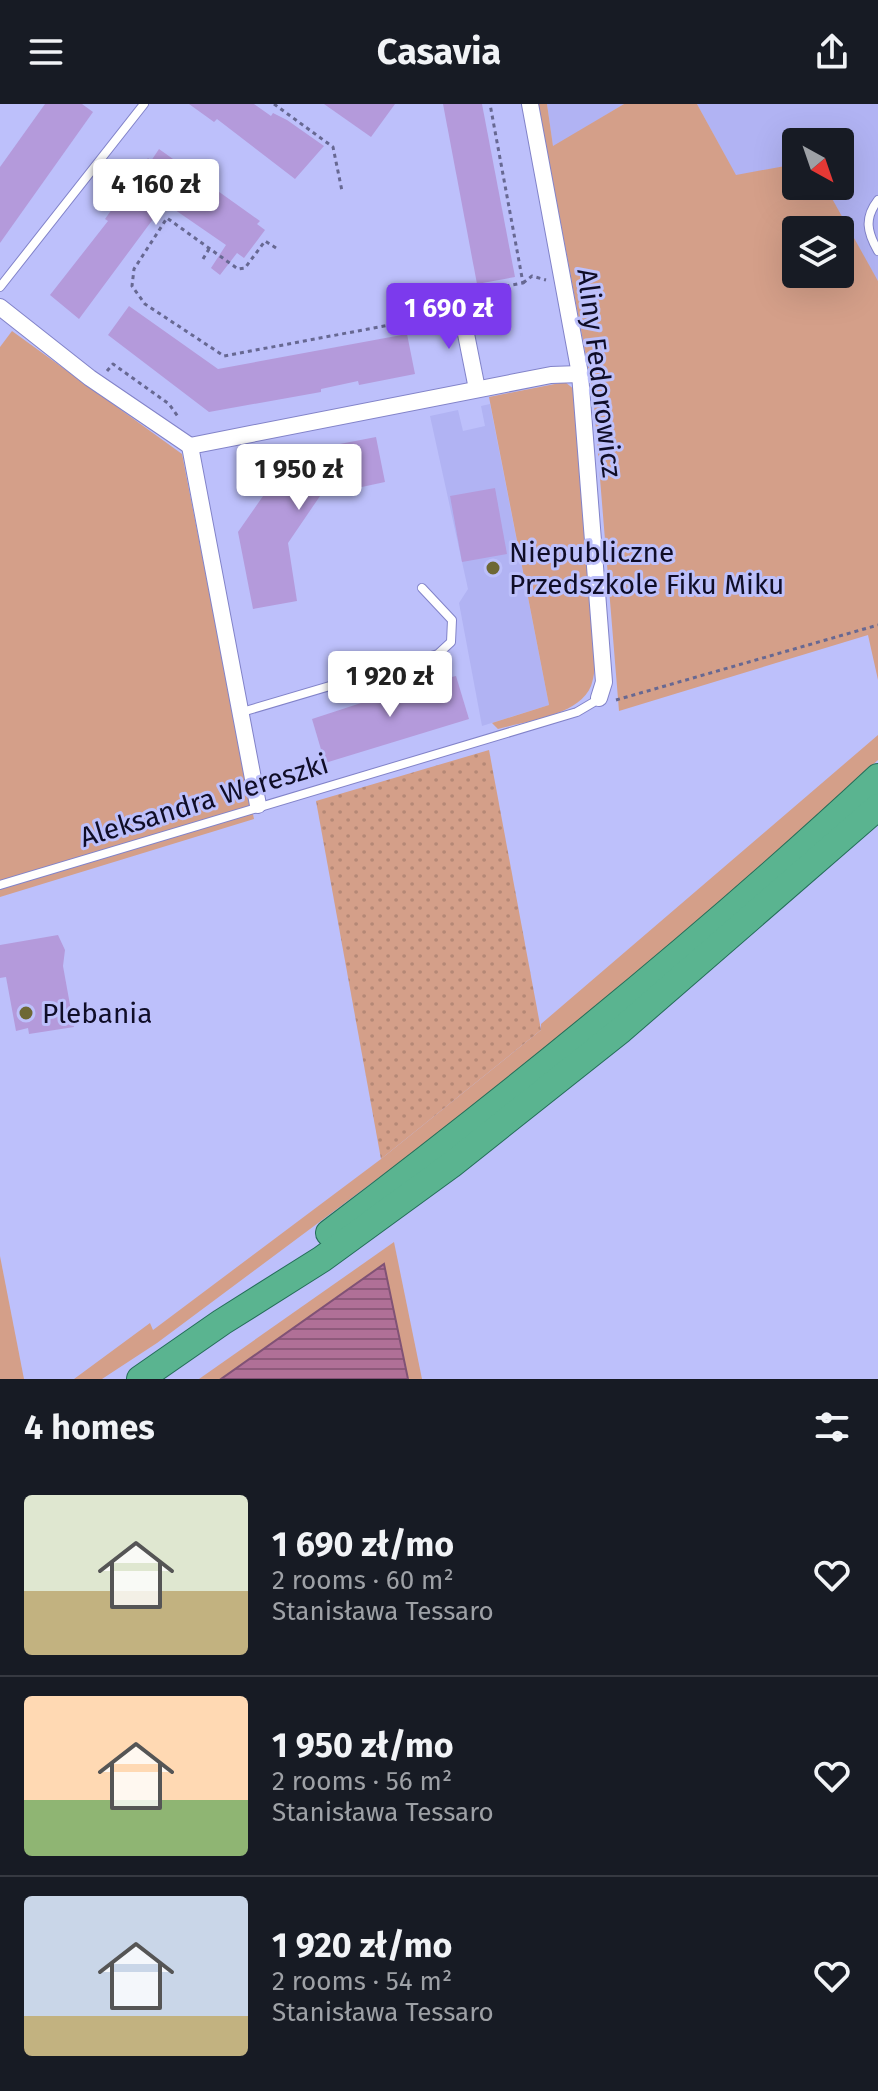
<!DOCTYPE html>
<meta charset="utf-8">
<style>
body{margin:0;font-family:"Fira Sans",sans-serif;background:#20242c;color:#f1f3f6;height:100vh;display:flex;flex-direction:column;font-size:30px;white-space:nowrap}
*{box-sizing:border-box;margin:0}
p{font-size:26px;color:#9ea1a6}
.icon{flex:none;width:44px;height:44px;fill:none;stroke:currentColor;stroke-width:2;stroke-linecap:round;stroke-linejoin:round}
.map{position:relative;height:1275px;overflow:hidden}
.panel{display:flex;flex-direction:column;background:#171b24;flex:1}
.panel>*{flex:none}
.needle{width:52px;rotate:140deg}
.fabs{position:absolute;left:782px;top:24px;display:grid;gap:16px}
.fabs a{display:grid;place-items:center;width:72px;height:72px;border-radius:8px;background:#171b24;box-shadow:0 8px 32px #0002;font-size:40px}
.price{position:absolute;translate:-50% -68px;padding:0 18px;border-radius:8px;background:#fff;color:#222;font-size:26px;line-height:52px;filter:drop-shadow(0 2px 4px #0008)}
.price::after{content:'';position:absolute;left:50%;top:48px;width:24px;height:18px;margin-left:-12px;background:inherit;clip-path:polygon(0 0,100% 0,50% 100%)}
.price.selected{background:#7c3aed;color:#fff}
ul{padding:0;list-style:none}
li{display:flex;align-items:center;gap:24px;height:200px;padding:0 24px}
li+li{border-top:2px solid #363941}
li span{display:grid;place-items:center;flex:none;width:224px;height:160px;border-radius:8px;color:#555}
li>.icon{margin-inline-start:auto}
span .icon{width:96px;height:96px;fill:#fffc;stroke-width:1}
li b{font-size:34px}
h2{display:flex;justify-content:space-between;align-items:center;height:96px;padding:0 24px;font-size:34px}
header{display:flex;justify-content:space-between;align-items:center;height:104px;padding:0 24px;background:#171b24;font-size:36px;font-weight:700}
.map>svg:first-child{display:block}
.built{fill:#b1b3f3}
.grass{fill:#d49f89;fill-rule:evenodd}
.park{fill:url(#park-dots)}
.water{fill:url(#water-rules);stroke:#805275;stroke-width:2}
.building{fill:#b49adb}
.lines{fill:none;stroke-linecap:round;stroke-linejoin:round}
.service-casing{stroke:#8283c9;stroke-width:10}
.minor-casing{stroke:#8283c9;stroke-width:18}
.trunk-casing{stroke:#246d59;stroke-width:28}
.path{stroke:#676892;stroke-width:3;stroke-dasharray:4 4;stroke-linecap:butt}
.service{stroke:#fff;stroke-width:8}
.minor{stroke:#fff;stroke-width:16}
.trunk{stroke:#5ab490;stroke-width:26}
.poi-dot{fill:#6e6834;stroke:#bdc0fb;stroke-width:3}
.labels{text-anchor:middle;stroke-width:6;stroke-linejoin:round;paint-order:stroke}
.street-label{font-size:28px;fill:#0f0d27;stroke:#bdc0fb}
.poi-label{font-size:28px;fill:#0f0d27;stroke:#bdc0fb;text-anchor:start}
</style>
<header><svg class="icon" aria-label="menu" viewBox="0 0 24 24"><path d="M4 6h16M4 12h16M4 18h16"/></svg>Casavia<svg class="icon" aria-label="share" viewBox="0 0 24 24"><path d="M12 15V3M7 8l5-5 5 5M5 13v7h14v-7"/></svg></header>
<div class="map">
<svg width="878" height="1275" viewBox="0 0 878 1275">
<defs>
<pattern id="park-dots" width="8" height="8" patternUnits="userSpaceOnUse" patternTransform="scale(2)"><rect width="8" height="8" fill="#d49f89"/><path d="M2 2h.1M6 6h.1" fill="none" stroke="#b58876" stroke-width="1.8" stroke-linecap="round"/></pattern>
<pattern id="water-rules" width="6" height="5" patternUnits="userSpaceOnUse" patternTransform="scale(2)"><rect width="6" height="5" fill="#b07097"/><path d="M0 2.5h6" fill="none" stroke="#8e5a7b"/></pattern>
</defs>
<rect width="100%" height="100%" fill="#bdc0fb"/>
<g class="built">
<polygon points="547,0 624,0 553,43"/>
<polygon points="697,0 878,0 878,177 826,89 825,82 840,82 840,38 796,38 796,60 736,72"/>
<polygon points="490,300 549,601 482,622 459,499 468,485 430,312 458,306 463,327 485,322 481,302"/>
</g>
<g class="grass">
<path d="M538 0H547L553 42 624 0H697L736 71 796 60V82H825L878 177V576L868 531 619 607 593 289ZM796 126H840V170H796Z"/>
<polygon points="12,227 182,350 254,715 0,793 0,243"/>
<path d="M565 278 575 286 595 538C595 552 596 568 591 582 579 612 525 617 498 625L492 619 549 601 489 293Z"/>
<polygon points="878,631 878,656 646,867 451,1020 157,1239 102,1275 74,1275 150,1219 153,1226 381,1055 541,926 541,920"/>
<polygon points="394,1138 422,1275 199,1275"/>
<polygon points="0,1152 24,1275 0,1275"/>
</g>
<polygon class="park" points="489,646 541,926 381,1055 316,697"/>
<polygon class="water" points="384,1160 408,1275 221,1275"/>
<g class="building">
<polygon points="45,0 82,0 93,8 0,139 0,63"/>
<polygon points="189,0 254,0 271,12 273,9 287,16 324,42 295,75 217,15 214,18"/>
<polygon points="324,0 395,0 371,33"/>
<polygon points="443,0 482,0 515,173 477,180"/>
<polygon points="159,45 260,117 257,120 265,126 244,154 237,149 220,171 211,164 226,141 165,99 79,215 50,191 108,117 105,115 148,54 151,57"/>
<polygon points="129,202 218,265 407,230 415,270 359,281 358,277 321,285 321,288 209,308 108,231"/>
<polygon points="376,333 385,378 320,392 288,439 297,497 253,505 238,428 293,349"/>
<polygon points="495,384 507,450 462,458 450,392"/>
<polygon points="456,572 469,615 325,659 312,615 413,582"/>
<polygon points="58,831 65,846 63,862 74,923 29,930 28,924 16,927 6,873 0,874 0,841"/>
</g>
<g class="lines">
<g class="service-casing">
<g id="service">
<path d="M878 96C864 114 867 128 878 147"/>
<polyline points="0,183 144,0"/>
<polyline points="242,608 438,550 451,538 452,516 422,484"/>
<polyline points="0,781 577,608 599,595"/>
</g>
</g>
<g class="minor-casing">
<g id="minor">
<polyline points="530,0 580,270 604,578 599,594"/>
<polyline points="460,200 477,285"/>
<polyline points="0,203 90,274 190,342"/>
<polyline points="258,701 190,342 551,271 580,270"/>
</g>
</g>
<g class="trunk-casing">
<g id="trunk">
<path d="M329 1129C519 985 704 835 878 673"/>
<polyline points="140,1275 222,1218 322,1155 451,1061 621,926 878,703"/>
</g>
</g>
<g class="path">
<polyline points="274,0 333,43 342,87"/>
<polyline points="276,144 265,137 245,164 238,165 167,114 134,165 132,182 145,200 224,252 411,217 410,209"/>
<polyline points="203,155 209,145"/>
<polyline points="523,179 532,172 546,176"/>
<polyline points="474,188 523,179 490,0"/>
<polyline points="107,267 113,260 169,300 179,314"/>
<polyline points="616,596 878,521"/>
</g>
<use href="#service" class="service"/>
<use href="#minor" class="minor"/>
<use href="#trunk" class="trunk"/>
</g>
<g class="poi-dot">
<circle cx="493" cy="464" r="8"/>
<circle cx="26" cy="909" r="8"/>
</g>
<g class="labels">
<g class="street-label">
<text transform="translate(600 269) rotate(83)" y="10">Aliny Fedorowicz</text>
<text transform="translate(204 696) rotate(-17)" y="10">Aleksandra Wereszki</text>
</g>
<g class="poi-label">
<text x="509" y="458">Niepubliczne<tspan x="509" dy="32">Przedszkole Fiku Miku</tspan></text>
<text x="42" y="919">Plebania</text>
</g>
</g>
</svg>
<div class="fabs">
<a><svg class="needle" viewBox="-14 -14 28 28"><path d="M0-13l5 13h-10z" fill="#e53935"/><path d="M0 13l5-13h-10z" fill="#9ea1a6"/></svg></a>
<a><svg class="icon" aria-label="layers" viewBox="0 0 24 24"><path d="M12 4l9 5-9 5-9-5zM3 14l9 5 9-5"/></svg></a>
</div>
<b class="price" style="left:156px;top:123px">4 160 zł</b>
<b class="price selected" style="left:449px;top:247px">1 690 zł</b>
<b class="price" style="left:299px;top:408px">1 950 zł</b>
<b class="price" style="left:390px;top:615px">1 920 zł</b>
</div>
<section class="panel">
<h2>4 homes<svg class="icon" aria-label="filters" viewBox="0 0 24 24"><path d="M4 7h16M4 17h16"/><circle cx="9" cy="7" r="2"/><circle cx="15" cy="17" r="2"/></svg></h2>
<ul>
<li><span style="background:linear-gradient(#dfe7d0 60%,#c2b280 0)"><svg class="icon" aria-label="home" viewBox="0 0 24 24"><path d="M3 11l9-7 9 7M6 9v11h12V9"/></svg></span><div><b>1 690 zł/mo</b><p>2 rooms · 60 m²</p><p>Stanisława Tessaro</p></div><svg class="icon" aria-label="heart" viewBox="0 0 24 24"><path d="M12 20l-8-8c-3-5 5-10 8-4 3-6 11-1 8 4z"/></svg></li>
<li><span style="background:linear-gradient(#ffd9b3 65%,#8fb573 0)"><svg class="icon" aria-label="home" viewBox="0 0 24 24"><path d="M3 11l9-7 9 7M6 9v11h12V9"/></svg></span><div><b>1 950 zł/mo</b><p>2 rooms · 56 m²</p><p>Stanisława Tessaro</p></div><svg class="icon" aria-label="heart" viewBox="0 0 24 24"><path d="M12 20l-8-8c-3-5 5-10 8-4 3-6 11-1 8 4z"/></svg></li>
<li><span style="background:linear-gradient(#c9d6e8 75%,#c2b280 0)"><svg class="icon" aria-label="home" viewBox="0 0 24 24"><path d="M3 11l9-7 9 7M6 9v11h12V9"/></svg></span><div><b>1 920 zł/mo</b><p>2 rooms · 54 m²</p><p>Stanisława Tessaro</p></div><svg class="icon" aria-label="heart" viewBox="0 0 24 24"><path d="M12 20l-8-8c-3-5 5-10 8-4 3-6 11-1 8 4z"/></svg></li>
</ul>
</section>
